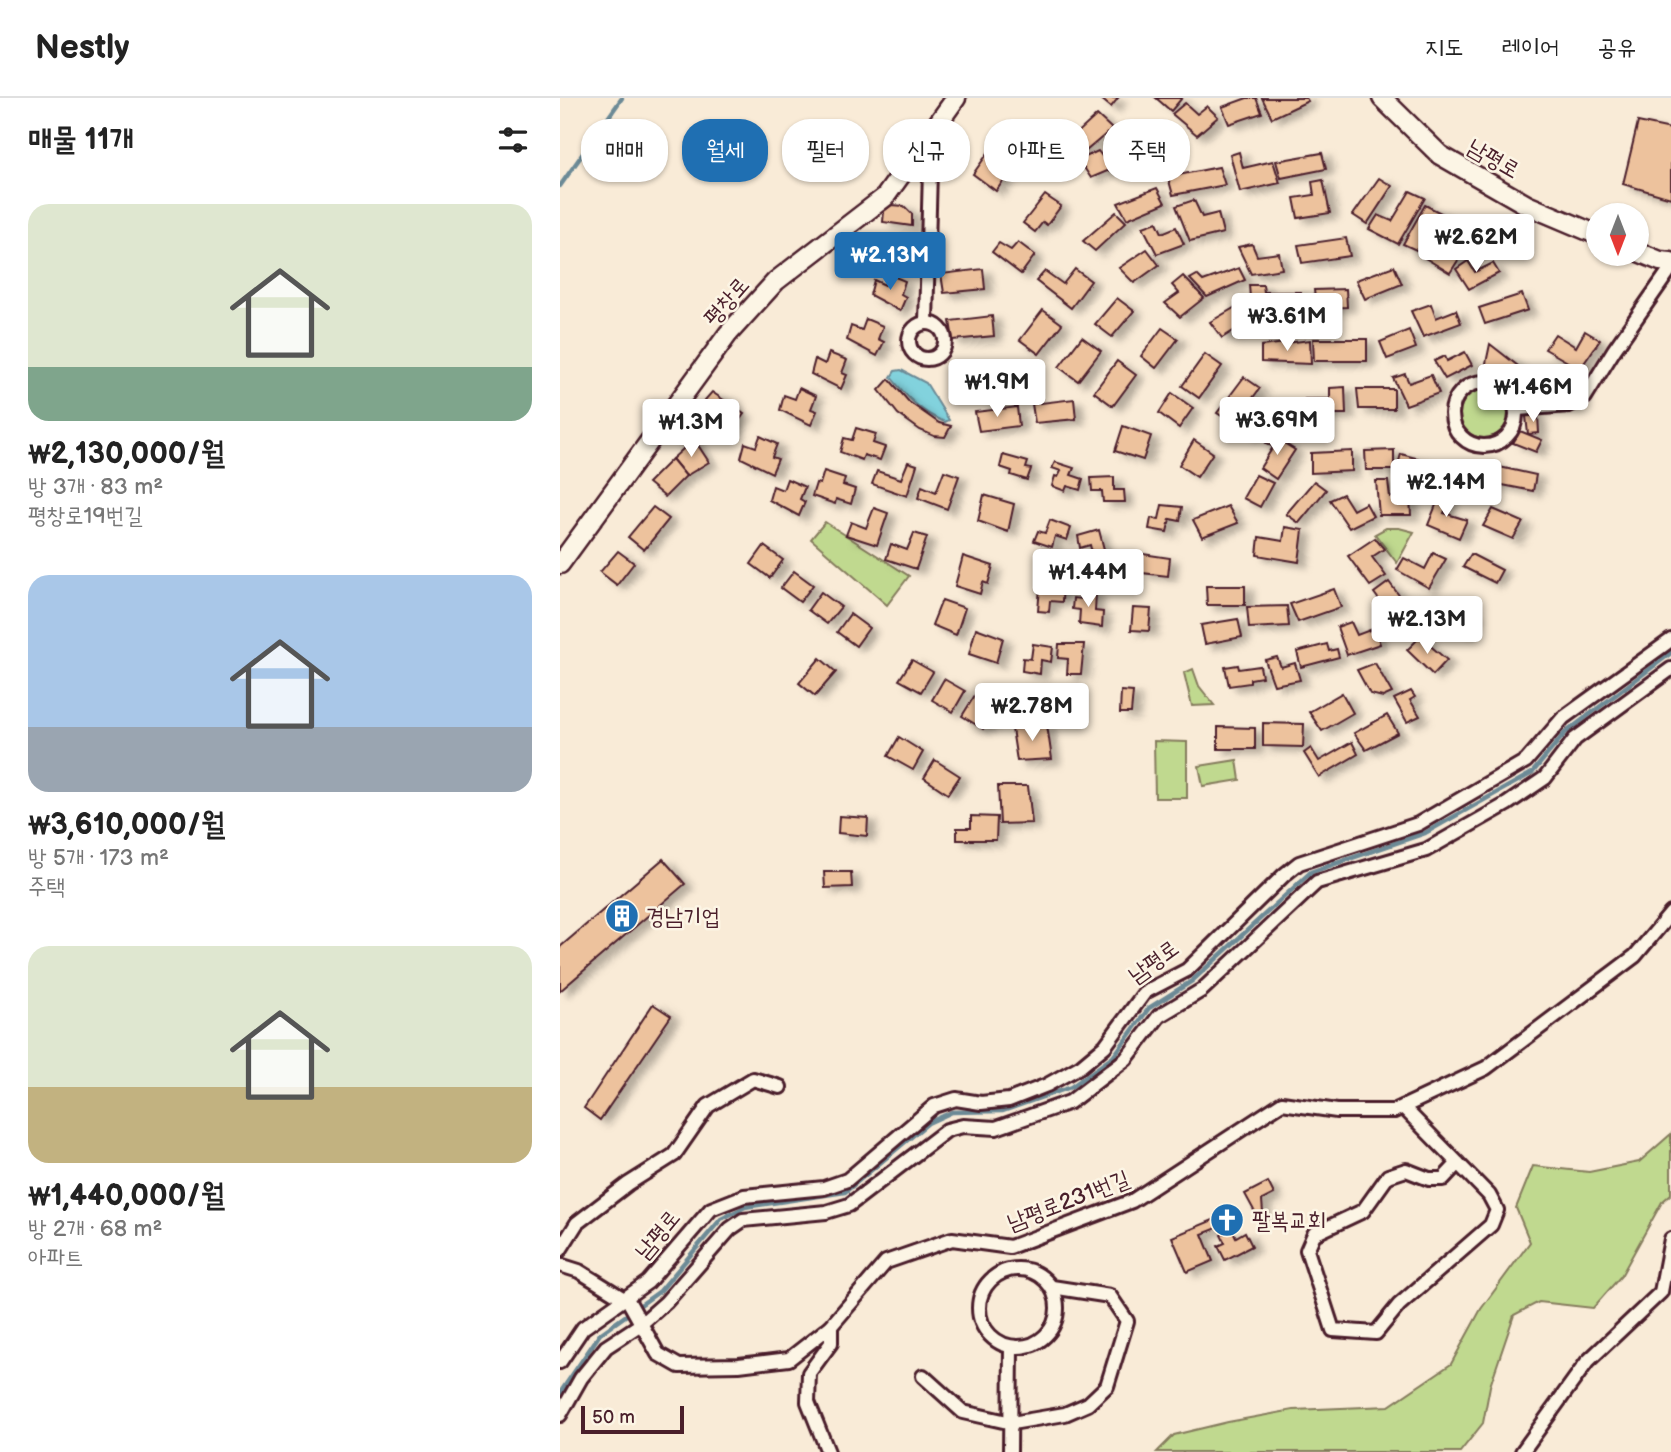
<!DOCTYPE html>
<html lang="ko">
<meta charset="utf-8">
<style>
body{margin:0;font-family:"Balsamiq Sans","Poor Story",sans-serif;background:#f2f2f2;color:#222;height:100vh;display:flex;flex-direction:column;font-size:26px;white-space:nowrap}
*{box-sizing:border-box;margin:0}
p{font-size:23px;color:#767676}
.icon{flex:none;width:38px;height:38px;fill:none;stroke:currentColor;stroke-width:2;stroke-linecap:round;stroke-linejoin:round}
.map{position:relative;flex:1;overflow:hidden}
.details{display:flex;flex-direction:column;background:#fff;width:560px}
.details>*{flex:none}
.guide{position:absolute;left:21px;top:21px;width:665px;height:63px;display:flex;gap:14px}
.needle{width:46px;rotate:180deg}
.buttons{position:absolute;left:1026px;top:105px;display:grid;gap:14px}
.buttons a{display:grid;place-items:center;width:63px;height:63px;border-radius:50%;background:#fff;box-shadow:0 2px 5px #0004;font-size:35px}
.scale{position:absolute;left:21px;bottom:18px;width:103px;box-sizing:border-box;padding-left:7px;border:4px solid #4a1f2b;border-top:0;font-size:19px;line-height:24px;white-space:nowrap;color:#4a1f2b;-webkit-text-stroke:5px #fcf5e5;paint-order:stroke}
.price{position:absolute;translate:-50% -60px;padding:0 16px;border-radius:7px;background:#fff;color:#222;font-size:23px;line-height:46px;filter:drop-shadow(0 2px 4px #0008)}
.price::after{content:'';position:absolute;left:50%;top:42px;width:21px;height:16px;margin-left:-10px;background:inherit;clip-path:polygon(0 0,100% 0,50% 100%)}
.price.active{background:#1f6fb2;color:#fff}
ul{padding:0;list-style:none}
li{display:grid;align-content:center;gap:14px;height:371px;padding:0 28px}
li span{display:grid;place-items:center;height:217px;border-radius:21px;color:#555}
li>.icon{margin-inline-start:auto}
span .icon{width:126px;height:126px;fill:#fffc;stroke-width:1}
li b{font-size:30px}
h2{display:flex;justify-content:space-between;align-items:center;height:84px;padding:0 28px;font-size:30px}
.chip{padding:0 24px;border-radius:28px;background:#fff;box-shadow:0 2px 5px #0004;font-size:24px;line-height:63px}
.chip.active{background:#1f6fb2;color:#fff}
header{display:flex;align-items:center;gap:42px;box-sizing:border-box;height:98px;padding:0 35px;background:#fff;border-bottom:2px solid #e0e0e0}
header strong{font-size:33px}
nav{display:flex;gap:38px;margin-inline-start:auto;font-size:24px}
main{display:flex;flex:1;min-height:0}
.map>svg:first-child{display:block}
.green{fill:#c0d98f;stroke:#857c5d;stroke-width:2}
.water{fill:#82d2dd;stroke:#6c8a96;stroke-width:2}
.lines{fill:none;stroke-linecap:round;stroke-linejoin:round}
.stream{stroke:#6c8a96;stroke-width:4.5}
.building{fill:#edc29d;stroke:#4a1f2b;stroke-width:2;filter:url(#shadow)}
.street-casing{stroke:#4a1f2b;stroke-width:18}
.secondary-casing{stroke:#4a1f2b;stroke-width:23}
.street{stroke:#fcf5e5;stroke-width:12}
.secondary{stroke:#fcf5e5;stroke-width:18}
.labels{text-anchor:middle;stroke-width:5;stroke-linejoin:round;paint-order:stroke}
.street-label{font-size:23px;fill:#4a1f2b;stroke:#fcf5e5}
.poi-label{font-size:23px;fill:#4a1f2b;stroke:#fcf5e5;text-anchor:start}
</style>
<header>
<strong>Nestly</strong>
<nav><a>지도</a><a>레이어</a><a>공유</a></nav>
</header>
<main>
<section class="details">
<h2>매물 11개<svg class="icon" aria-label="filters" viewBox="0 0 24 24"><path d="M4 7h16M4 17h16"/><circle cx="9" cy="7" r="2"/><circle cx="15" cy="17" r="2"/></svg></h2>
<ul>
<li><span style="background:linear-gradient(#dfe7d0 75%,#7fa58c 0)"><svg class="icon" aria-label="home" viewBox="0 0 24 24"><path d="M3 11l9-7 9 7M6 9v11h12V9"/></svg></span><div><b>₩2,130,000/월</b><p>방 3개 · 83 m²</p><p>평창로19번길</p></div></li>
<li><span style="background:linear-gradient(#a9c7e8 70%,#9aa5b1 0)"><svg class="icon" aria-label="home" viewBox="0 0 24 24"><path d="M3 11l9-7 9 7M6 9v11h12V9"/></svg></span><div><b>₩3,610,000/월</b><p>방 5개 · 173 m²</p><p>주택</p></div></li>
<li><span style="background:linear-gradient(#dfe7d0 65%,#c2b280 0)"><svg class="icon" aria-label="home" viewBox="0 0 24 24"><path d="M3 11l9-7 9 7M6 9v11h12V9"/></svg></span><div><b>₩1,440,000/월</b><p>방 2개 · 68 m²</p><p>아파트</p></div></li>
</ul>
</section>
<div class="map">
<svg width="1111" height="1354" viewBox="0 0 1111 1354">
<defs>
<filter id="shadow"><feDropShadow dx="8" dy="4.5" stdDeviation="3.5" flood-color="#0004"/></filter>
</defs>
<rect width="100%" height="100%" fill="#f9ebd7"/>
<filter id="ink" filterUnits="userSpaceOnUse"><feTurbulence type="fractalNoise" baseFrequency=".0143" numOctaves="2"/><feDisplacementMap in="SourceGraphic" scale="14" xChannelSelector="R" yChannelSelector="G"/><feConvolveMatrix kernelMatrix="1 2 1 2 8 2 1 2 1" color-interpolation-filters="sRGB"/></filter>
<g filter="url(#ink)">
<g class="green">
<circle cx="924" cy="316" r="24"/>
<polygon points="265,424 349,478 327,507 251,441"/>
<polygon points="826,430 839,430 854,434 837,465 815,436"/>
<polygon points="633,571 639,588 654,607 632,608 624,575"/>
<polygon points="594,643 627,644 627,700 595,700"/>
<polygon points="677,662 680,682 643,688 639,668"/>
<polygon points="1111,1036 1111,1096 1102,1104 1061,1178 1033,1210 979,1204 954,1217 930,1288 923,1325 900,1354 597,1354 614,1337 668,1324 733,1312 829,1308 891,1266 921,1211 970,1144 956,1110 973,1068 1029,1074 1079,1064"/>
</g>
<path class="water" d="M341 272 366 285 389 322 385 324C361 315 346 298 331 279L335 273Z"/>
<g class="lines">
<g class="stream">
<polyline points="0,88 62,0"/>
<polyline points="0,1295 40,1236 100,1193 161,1121 185,1109 285,1094 368,1025 392,1014 443,1013 511,989 553,959 589,910 632,883 751,774 865,735 972,675 1005,635 1111,555"/>
</g>
</g>
<g class="building">
<polygon points="540,0 558,0 551,9"/>
<polygon points="596,0 622,0 611,13"/>
<polygon points="687,0 696,0 702,15 669,26 662,9"/>
<polygon points="702,0 746,0 748,3 712,20"/>
<polygon points="625,5 637,16 647,8 658,19 637,37 612,16"/>
<polygon points="537,17 552,31 514,63 502,49"/>
<polygon points="1078,24 1111,31 1111,100 1063,86"/>
<polygon points="607,31 616,48 583,59 576,42"/>
<polygon points="438,41 461,58 436,93 413,76"/>
<polygon points="559,50 566,65 531,80 519,62 538,53 542,58"/>
<polygon points="679,54 683,70 713,63 720,85 680,94 670,57"/>
<polygon points="762,55 766,71 721,80 716,63"/>
<polygon points="659,69 665,87 613,97 608,79"/>
<polygon points="819,80 832,88 807,126 793,117"/>
<polygon points="763,82 770,115 738,120 734,100 754,97 752,84"/>
<polygon points="597,90 605,105 567,121 558,105"/>
<polygon points="850,93 865,100 838,146 809,131 818,117 832,123"/>
<polygon points="485,97 501,108 487,127 483,124 475,134 463,125"/>
<polygon points="634,102 642,119 658,115 663,135 630,143 616,108"/>
<polygon points="332,107 344,108 352,116 352,128 323,124 324,113"/>
<polygon points="865,107 887,118 865,156 843,146"/>
<polygon points="556,114 566,124 535,153 523,143"/>
<polygon points="597,124 602,135 616,129 624,146 597,156 583,129"/>
<polygon points="900,128 914,137 890,175 865,160 873,147 884,153"/>
<polygon points="786,140 790,158 742,165 738,147"/>
<polygon points="458,144 475,157 461,176 432,154 439,145 451,152"/>
<polygon points="692,146 697,158 719,155 722,171 691,176 678,149"/>
<polygon points="587,151 599,167 574,185 559,170"/>
<polygon points="908,163 915,174 933,165 939,175 909,191 896,171"/>
<polygon points="834,168 842,186 805,201 796,182"/>
<polygon points="679,170 685,182 647,199 630,181 637,177 643,183"/>
<polygon points="423,171 425,191 384,195 381,176"/>
<polygon points="515,171 531,183 511,210 476,183 485,173 503,186"/>
<polygon points="328,176 345,183 341,196 346,199 340,213 310,197 314,182 325,187"/>
<polygon points="623,178 644,200 620,219 605,205 619,195 612,187"/>
<polygon points="689,187 703,187 704,194 741,194 741,213 691,213"/>
<polygon points="786,191 787,209 756,210 754,192"/>
<polygon points="962,196 968,212 925,226 919,210"/>
<polygon points="557,200 574,213 552,239 535,226"/>
<polygon points="871,206 876,220 896,212 901,225 863,239 851,213"/>
<polygon points="679,207 691,222 662,240 650,224"/>
<polygon points="483,212 502,226 479,256 460,242"/>
<polygon points="432,218 434,238 393,242 390,223"/>
<polygon points="306,221 323,228 318,241 324,244 317,258 287,242 291,228 302,232"/>
<polygon points="602,230 618,241 596,270 581,258"/>
<polygon points="849,232 856,250 827,261 820,244"/>
<polygon points="1025,233 1040,242 1020,271 985,251 995,236 1016,249"/>
<polygon points="522,239 541,253 518,283 499,269"/>
<polygon points="753,241 807,241 807,263 754,263"/>
<polygon points="750,242 751,266 701,264 701,248"/>
<polygon points="930,246 958,268 945,285 925,270"/>
<polygon points="905,254 912,267 885,281 874,263 885,258 887,263"/>
<polygon points="269,255 287,262 282,275 287,277 281,291 251,276 255,261 265,266"/>
<polygon points="645,256 662,268 639,300 622,288"/>
<polygon points="557,263 576,277 553,308 534,294"/>
<polygon points="973,274 976,284 1006,277 1009,297 965,305 958,276"/>
<polygon points="845,276 849,285 871,277 879,295 846,307 833,280"/>
<polygon points="684,279 700,290 674,326 657,315"/>
<polygon points="329,281 349,304 379,325 391,328 385,339 374,338 360,332 338,316 319,292"/>
<polygon points="785,289 786,316 746,316 745,301 770,301 770,290"/>
<polygon points="239,290 256,298 251,311 257,313 251,327 220,312 224,297 235,301"/>
<polygon points="797,291 834,291 834,311 799,311"/>
<polygon points="152,294 184,316 170,335 137,311"/>
<polygon points="612,295 633,310 619,330 599,315"/>
<polygon points="514,301 516,321 475,325 472,306"/>
<polygon points="457,309 459,328 419,333 415,314"/>
<polygon points="727,314 729,330 687,337 685,320"/>
<polygon points="978,317 979,335 968,336 966,318"/>
<polygon points="563,328 591,338 583,362 555,353"/>
<polygon points="296,330 316,336 313,345 325,349 320,362 304,357 302,362 280,354 284,340 292,342"/>
<polygon points="960,333 982,342 976,354 953,345"/>
<polygon points="711,337 735,352 716,381 700,370 713,349 706,345"/>
<polygon points="200,338 217,346 212,359 218,361 212,375 181,360 185,345 196,349"/>
<polygon points="134,341 149,364 126,378 112,361"/>
<polygon points="634,342 653,355 637,379 619,367"/>
<polygon points="834,352 834,372 806,372 805,353"/>
<polygon points="792,353 792,373 751,375 751,355"/>
<polygon points="841,356 874,365 869,385 836,374"/>
<polygon points="443,357 468,364 466,370 471,371 467,382 451,377 452,373 440,369"/>
<polygon points="112,361 126,378 105,399 88,385"/>
<polygon points="348,364 357,367 347,398 312,386 317,373 341,381"/>
<polygon points="495,364 514,370 511,377 523,381 520,392 507,388 505,393 492,388 495,378 498,379 501,373 492,370"/>
<polygon points="879,366 916,379 908,398 872,386"/>
<polygon points="935,368 976,377 973,393 932,385"/>
<polygon points="264,373 285,380 283,387 295,391 291,406 276,401 275,406 252,398 256,385 260,386"/>
<polygon points="384,373 399,378 387,411 358,400 362,388 376,394"/>
<polygon points="696,377 713,385 700,409 683,400"/>
<polygon points="554,379 554,392 564,392 565,404 543,404 542,393 532,393 531,380"/>
<polygon points="227,381 245,389 240,401 245,404 239,418 209,402 213,388 223,392"/>
<polygon points="754,383 766,392 739,425 726,416"/>
<polygon points="816,383 828,383 830,399 850,399 851,417 819,417"/>
<polygon points="783,396 793,412 806,405 813,418 789,430 770,402"/>
<polygon points="424,397 454,406 448,434 418,423"/>
<polygon points="880,397 890,401 884,415 907,422 899,440 868,427"/>
<polygon points="602,407 622,409 620,423 610,421 607,434 589,431 591,420 599,421"/>
<polygon points="668,408 678,425 642,439 633,422"/>
<polygon points="93,409 109,421 84,452 68,439"/>
<polygon points="314,410 328,415 317,447 286,437 291,424 306,430"/>
<polygon points="933,411 963,424 953,441 923,428"/>
<polygon points="490,422 511,430 507,442 495,438 492,449 474,443 478,433 485,435"/>
<polygon points="725,429 743,432 739,464 697,457 699,439 723,443"/>
<polygon points="539,432 546,459 534,462 530,447 520,450 518,438"/>
<polygon points="354,435 367,439 356,471 326,461 331,446 347,452"/>
<polygon points="815,440 824,451 812,459 826,478 810,488 788,458"/>
<polygon points="204,448 223,462 210,480 191,466"/>
<polygon points="58,453 74,465 57,487 40,474"/>
<polygon points="873,455 886,461 869,490 837,472 844,460 865,471"/>
<polygon points="583,456 610,460 608,478 582,475"/>
<polygon points="911,456 942,472 935,485 903,469"/>
<polygon points="403,458 433,468 428,486 423,484 420,496 395,488"/>
<polygon points="234,473 253,487 240,504 221,490"/>
<polygon points="487,481 503,484 502,504 490,503 489,514 478,513 480,489"/>
<polygon points="829,484 850,512 834,522 814,495"/>
<polygon points="646,488 685,488 685,507 647,507"/>
<polygon points="774,491 781,509 738,524 730,506"/>
<polygon points="522,492 536,494 535,513 543,514 542,529 519,526 520,512 512,511 513,500 521,501"/>
<polygon points="261,494 281,509 267,526 248,512"/>
<polygon points="887,501 915,516 904,534 875,517"/>
<polygon points="382,502 405,510 396,537 372,527"/>
<polygon points="727,508 729,528 689,530 687,509"/>
<polygon points="573,510 591,511 589,533 571,532"/>
<polygon points="290,516 309,530 296,548 277,534"/>
<polygon points="678,521 682,539 645,546 641,527"/>
<polygon points="791,524 797,537 815,530 820,546 787,557 777,529"/>
<polygon points="416,530 443,540 436,565 409,556"/>
<polygon points="860,539 887,562 873,577 847,552"/>
<polygon points="473,546 493,549 491,564 481,562 480,576 462,573 463,560 471,561"/>
<polygon points="499,546 524,546 521,576 507,576 508,561 498,560"/>
<polygon points="767,546 769,553 777,551 779,559 741,569 737,554"/>
<polygon points="717,559 721,569 735,565 740,582 714,587 705,562"/>
<polygon points="260,560 276,574 255,598 239,585"/>
<polygon points="352,562 373,574 361,594 339,582"/>
<polygon points="815,565 832,595 823,599 810,596 797,572"/>
<polygon points="678,567 679,571 700,568 702,579 690,581 690,585 669,588 665,569"/>
<polygon points="384,581 405,593 393,614 372,602"/>
<polygon points="561,593 573,594 571,615 560,615"/>
<polygon points="851,593 855,599 850,602 860,618 847,624 834,601"/>
<polygon points="782,595 793,615 762,633 749,614"/>
<polygon points="415,597 438,610 423,631 402,618"/>
<polygon points="827,617 838,635 806,652 794,635"/>
<polygon points="703,625 744,626 743,649 703,648"/>
<polygon points="487,627 492,661 457,663 452,631"/>
<polygon points="658,629 695,630 695,651 658,651"/>
<polygon points="339,639 363,654 353,672 328,658"/>
<polygon points="792,644 798,656 759,679 744,655 751,650 759,663"/>
<polygon points="375,662 400,678 388,696 364,680"/>
<polygon points="438,688 468,688 472,725 440,726"/>
<polygon points="279,718 308,720 307,738 278,735"/>
<polygon points="411,718 437,719 436,742 397,742 397,730 411,730"/>
<polygon points="103,761 125,786 0,893 0,849"/>
<polygon points="264,774 291,774 292,789 265,790"/>
<polygon points="93,906 111,918 40,1022 24,1010"/>
<polygon points="708,1084 714,1096 702,1102 703,1115 697,1118 685,1096"/>
<polygon points="665,1117 664,1123 655,1131 642,1136 653,1163 627,1174 612,1139"/>
<polygon points="672,1131 676,1139 685,1134 692,1148 665,1162 658,1148 665,1145 661,1137"/>
</g>
<g class="lines">
<g class="street-casing">
<g id="street">
<polyline points="366,225 371,34"/>
<circle cx="367" cy="243" r="18"/>
<circle cx="924" cy="316" r="32"/>
<polyline points="957,311 1009,307 1025,299 1054,252 1111,170"/>
<polyline points="843,1009 929,1097 937,1112 931,1127 839,1207 816,1235 773,1232 747,1152 754,1136 803,1113 828,1078 846,1072 869,1081 883,1081 898,1065"/>
<polyline points="0,1152 17,1125 68,1086 114,1057 148,1008 193,981 220,989"/>
<polyline points="0,1167 19,1173 69,1204 98,1256 119,1268 179,1267 229,1261 271,1228 326,1164 392,1141 450,1149 572,1103 722,1005 777,1013 834,1013 926,970 1075,858 1111,815"/>
<circle cx="458" cy="1210" r="39"/>
<polyline points="0,1264 23,1230 88,1184 151,1111 184,1098 264,1090 287,1082 374,1008 396,1001 421,1005 449,1002 487,987 521,968 545,948 585,894 627,872 724,777 739,765 858,726 966,663 1003,620 1111,542"/>
<polyline points="363,1278 403,1314 452,1325 505,1316 528,1306 547,1288 567,1223 550,1198 492,1189"/>
<polyline points="0,1317 21,1280 46,1249 81,1226 106,1204 170,1131 183,1122 266,1114 289,1107 387,1032 403,1028 436,1030 510,1004 566,961 599,918 642,892 757,784 866,752 947,706 985,680 1015,641 1111,571"/>
<polyline points="268,1354 248,1304 249,1275 271,1245 271,1228"/>
<polyline points="450,1354 451,1249"/>
<polyline points="962,1354 1027,1264 1101,1194 1111,1141"/>
</g>
</g>
<g class="secondary-casing">
<g id="secondary">
<polyline points="822,0 880,57 967,107 1038,137"/>
<polyline points="1076,153 1100,163 1111,164"/>
<polyline points="0,466 168,236 216,183 325,99 396,0"/>
</g>
</g>
<use href="#street" class="street"/>
<use href="#secondary" class="secondary"/>
</g>
</g>
<defs>
<g id="building-disc" transform="scale(1.75)"><circle r="9.5" fill="#1f6fb2" stroke="#fcf5e5"/><path d="M-4-6H4V6H1V3H-1V6H-4ZM-2.5-4.3h1.7v1.8h-1.7ZM.8-4.3h1.7v1.8H.8ZM-2.5-1h1.7V.8h-1.7ZM.8-1h1.7V.8H.8Z" fill="#fff"/></g>
<g id="church-disc" transform="scale(1.75)"><circle r="9.5" fill="#1f6fb2" stroke="#fcf5e5"/><path d="M-1.2-6h2.4v3.5h3.3v2.4h-3.3V6h-2.4V-.1h-3.3v-2.4h3.3Z" fill="#fff"/></g>
</defs>
<g fill-rule="evenodd">
<use href="#building-disc" x="62" y="818"/>
<use href="#church-disc" x="667" y="1122"/>
</g>
<g class="labels">
<g class="street-label">
<text transform="translate(934 60) rotate(30)" y="8">남평로</text>
<text transform="translate(166 203) rotate(-49)" y="8">평창로</text>
<text transform="translate(593 863) rotate(-36)" y="8">남평로</text>
<text transform="translate(508 1102) rotate(-21)" y="8">남평로231번길</text>
<text transform="translate(97 1136) rotate(-50)" y="8">남평로</text>
</g>
<g class="poi-label">
<text x="86" y="826">경남기업</text>
<text x="692" y="1130">팔복교회</text>
</g>
</g>
</svg>
<div class="buttons">
<a><svg class="needle" viewBox="-14 -14 28 28"><path d="M0-13l5 13h-10z" fill="#e53935"/><path d="M0 13l5-13h-10z" fill="#767676"/></svg></a>
</div>
<div class="scale">50 m</div>
<b class="price" style="left:916px;top:176px">₩2.62M</b>
<b class="price active" style="left:330px;top:194px">₩2.13M</b>
<b class="price" style="left:727px;top:255px">₩3.61M</b>
<b class="price" style="left:437px;top:321px">₩1.9M</b>
<b class="price" style="left:973px;top:326px">₩1.46M</b>
<b class="price" style="left:717px;top:359px">₩3.69M</b>
<b class="price" style="left:131px;top:361px">₩1.3M</b>
<b class="price" style="left:886px;top:421px">₩2.14M</b>
<b class="price" style="left:528px;top:511px">₩1.44M</b>
<b class="price" style="left:867px;top:558px">₩2.13M</b>
<b class="price" style="left:472px;top:645px">₩2.78M</b>
<div class="guide">
<a class="chip">매매</a>
<a class="chip active">월세</a>
<a class="chip">필터</a>
<a class="chip">신규</a>
<a class="chip">아파트</a>
<a class="chip">주택</a>
</div>
</div>
</main>
